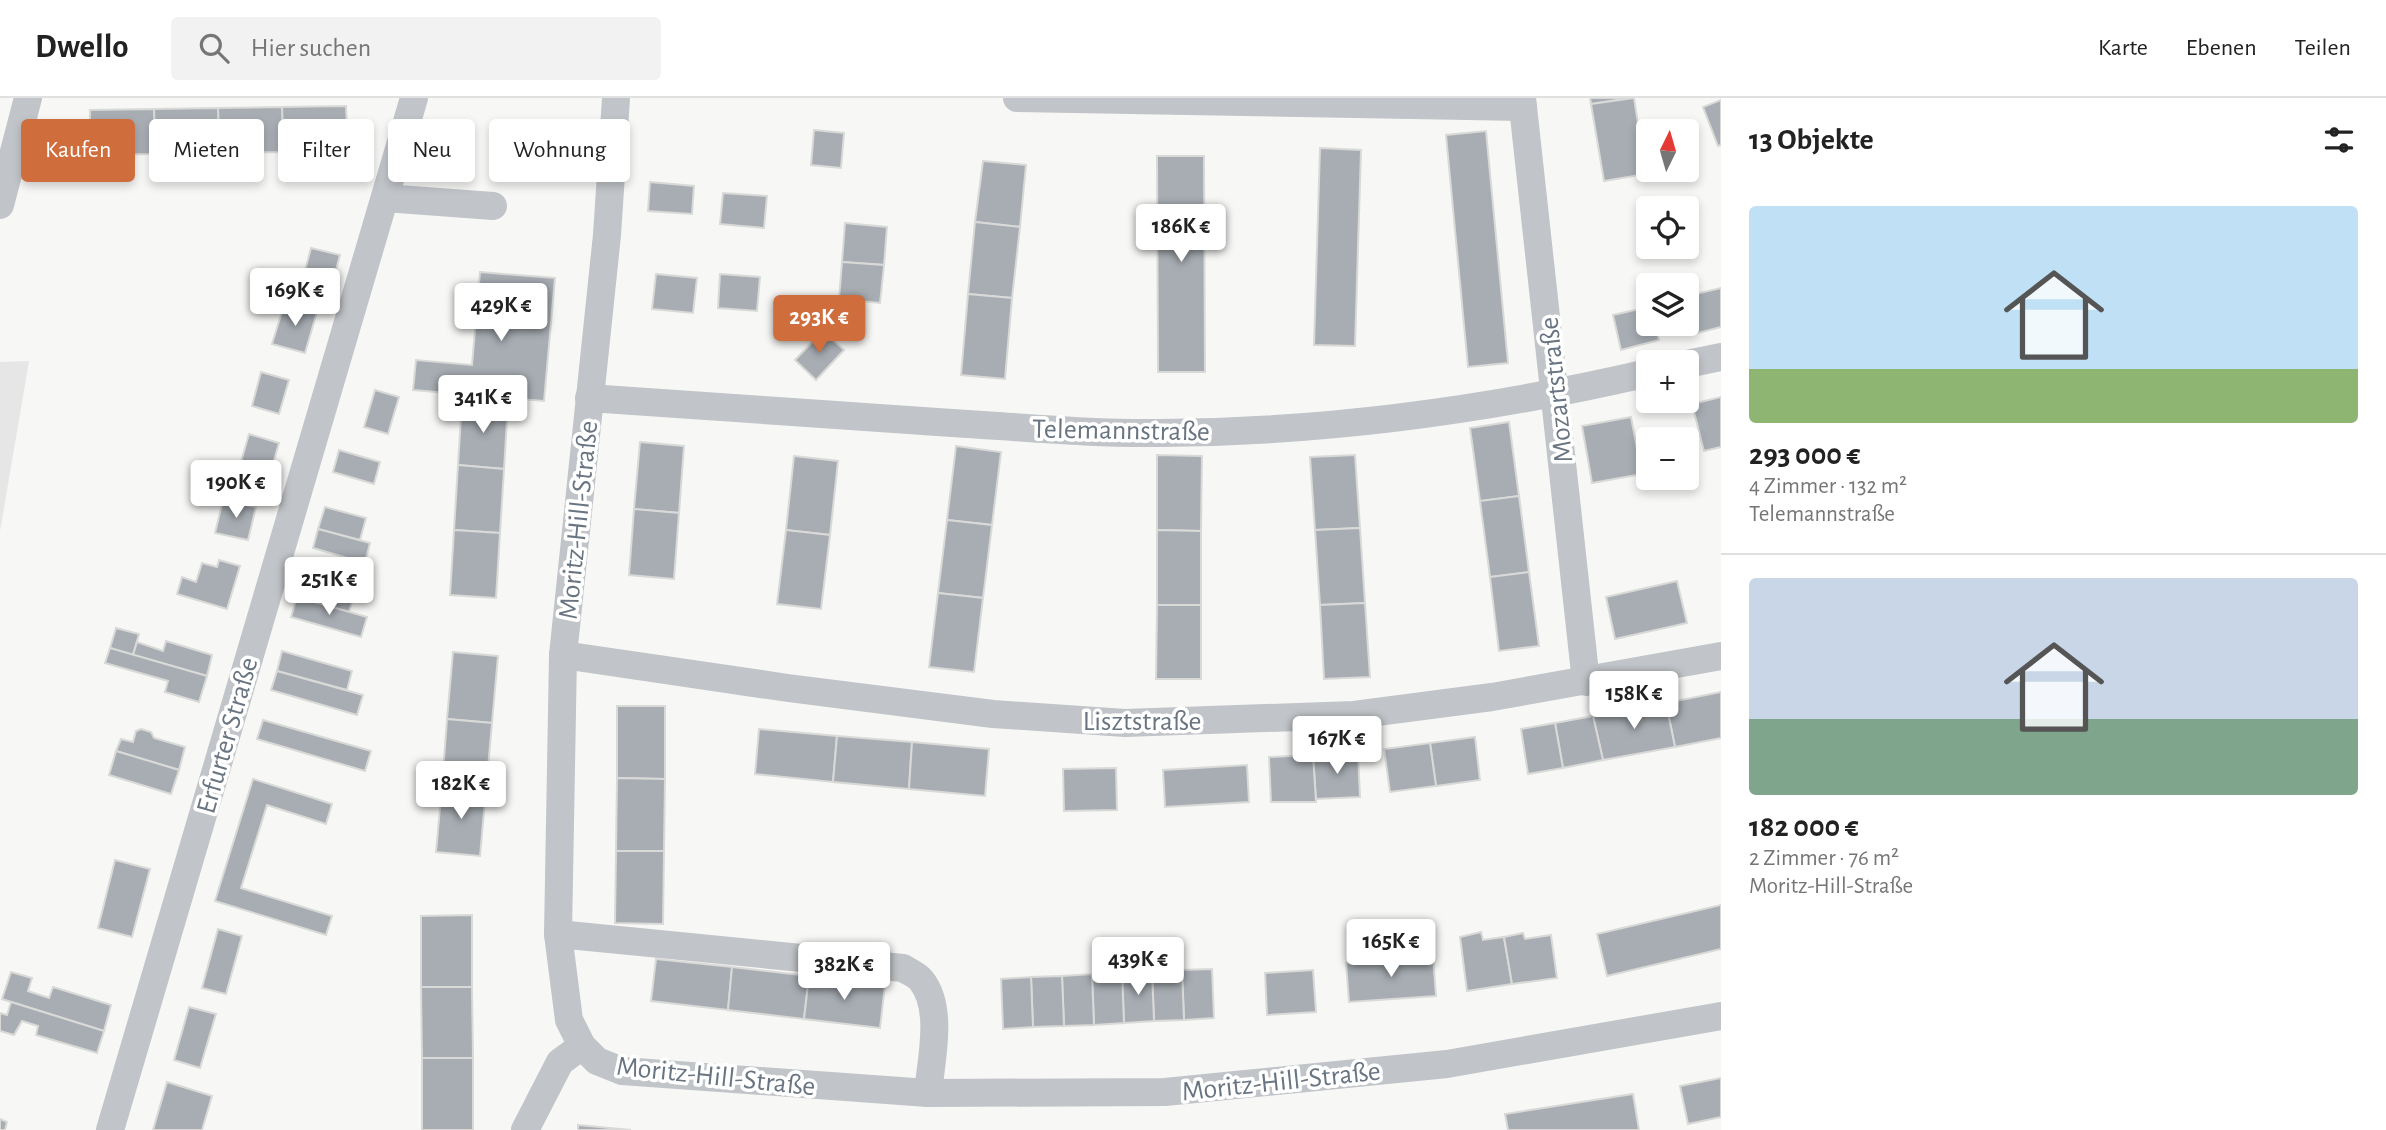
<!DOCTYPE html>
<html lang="de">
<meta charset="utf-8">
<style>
body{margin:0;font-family:"Alegreya Sans",sans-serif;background:#f2f2f2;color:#222;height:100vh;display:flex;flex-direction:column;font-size:26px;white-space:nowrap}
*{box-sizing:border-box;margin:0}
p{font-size:23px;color:#767676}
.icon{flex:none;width:38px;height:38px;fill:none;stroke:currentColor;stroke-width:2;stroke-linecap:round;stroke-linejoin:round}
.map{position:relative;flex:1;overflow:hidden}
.sheet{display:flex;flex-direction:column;background:#fff;width:665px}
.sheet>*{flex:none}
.guide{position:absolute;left:21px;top:21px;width:665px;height:63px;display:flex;gap:14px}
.needle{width:46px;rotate:5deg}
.fabs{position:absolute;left:1636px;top:21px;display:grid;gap:14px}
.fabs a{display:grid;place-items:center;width:63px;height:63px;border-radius:7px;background:#fff;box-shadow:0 4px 10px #0003;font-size:35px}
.price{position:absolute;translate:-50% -60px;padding:0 16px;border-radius:7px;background:#fff;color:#222;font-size:23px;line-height:46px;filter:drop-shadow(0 2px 4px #0008)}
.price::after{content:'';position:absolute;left:50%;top:42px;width:21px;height:16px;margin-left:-10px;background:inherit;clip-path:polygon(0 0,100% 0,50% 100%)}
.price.on{background:#cf6d3d;color:#fff}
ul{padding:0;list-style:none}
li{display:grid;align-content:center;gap:14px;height:371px;padding:0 28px}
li+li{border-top:2px solid #e0e0e0}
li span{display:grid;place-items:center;height:217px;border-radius:7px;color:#555}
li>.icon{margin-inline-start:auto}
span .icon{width:126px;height:126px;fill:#fffc;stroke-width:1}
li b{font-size:30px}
h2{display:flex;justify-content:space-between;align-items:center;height:84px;padding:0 28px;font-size:30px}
.tag{padding:0 24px;border-radius:7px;background:#fff;box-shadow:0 4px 10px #0003;font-size:24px;line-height:63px}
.tag.on{background:#cf6d3d;color:#fff}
header{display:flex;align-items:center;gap:42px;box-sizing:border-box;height:98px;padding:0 35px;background:#fff;border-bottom:2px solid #e0e0e0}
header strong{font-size:33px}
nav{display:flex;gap:38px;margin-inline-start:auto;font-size:24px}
.search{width:490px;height:63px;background:#f2f2f2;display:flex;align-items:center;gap:18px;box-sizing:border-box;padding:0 24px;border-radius:7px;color:#767676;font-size:26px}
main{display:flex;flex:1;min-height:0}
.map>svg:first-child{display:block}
.built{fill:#e5e6e5}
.building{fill:#a7adb3;stroke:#d9d9d7;stroke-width:2}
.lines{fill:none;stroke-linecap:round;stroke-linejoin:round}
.minor{stroke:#c1c4c8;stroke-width:28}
.labels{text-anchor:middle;stroke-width:7;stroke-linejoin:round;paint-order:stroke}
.street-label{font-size:28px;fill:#6a7582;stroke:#fff}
</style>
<header>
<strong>Dwello</strong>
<div class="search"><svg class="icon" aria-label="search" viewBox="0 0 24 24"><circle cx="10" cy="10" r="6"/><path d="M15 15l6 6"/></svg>Hier suchen</div>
<nav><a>Karte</a><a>Ebenen</a><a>Teilen</a></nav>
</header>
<main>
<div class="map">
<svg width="1721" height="1032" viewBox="0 0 1721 1032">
<rect width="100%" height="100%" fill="#f7f7f5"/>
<polygon class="built" points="29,263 0,433 0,264"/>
<g class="building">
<polygon points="1590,0 1629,0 1591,6"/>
<polygon points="1634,0 1646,76 1604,83 1591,6"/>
<polygon points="1721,2 1721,47 1718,48 1703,9"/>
<polygon points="346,8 348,53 283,54 282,9"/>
<polygon points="282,9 283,54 219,55 218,10"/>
<polygon points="218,10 219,55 155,56 154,11"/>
<polygon points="154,11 155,56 90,57 90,12"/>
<polygon points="814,32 844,35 841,70 811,67"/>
<polygon points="1486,33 1508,265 1468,269 1446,37"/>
<polygon points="1320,50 1361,52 1355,248 1314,247"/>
<polygon points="1157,58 1204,58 1205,274 1158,274"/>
<polygon points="983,63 1026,67 1020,129 975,124"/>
<polygon points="650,84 694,88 692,116 648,113"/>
<polygon points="723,95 767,98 764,130 720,126"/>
<polygon points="975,124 1020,129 1012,200 968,196"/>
<polygon points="845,125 887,129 884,167 842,164"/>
<polygon points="311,150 340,157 331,191 302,184"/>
<polygon points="842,164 884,167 880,205 839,201"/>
<polygon points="480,174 555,180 544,303 413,292 416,262 472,267"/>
<polygon points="656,176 697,180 693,215 652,211"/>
<polygon points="720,176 760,179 757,213 718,210"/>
<polygon points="1721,190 1721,229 1690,237 1687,198"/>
<polygon points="968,196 1012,200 1005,281 961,277"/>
<polygon points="285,204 317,214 305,255 272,246"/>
<polygon points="1648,209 1648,226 1655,226 1659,242 1621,252 1613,217"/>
<polygon points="823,233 844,252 816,282 795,262"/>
<polygon points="261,274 289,282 279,316 252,308"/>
<polygon points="375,292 399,299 388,336 364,329"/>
<polygon points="1721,299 1721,349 1704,353 1692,306"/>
<polygon points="462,303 508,306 504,371 458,367"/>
<polygon points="1631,319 1642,376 1592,385 1582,328"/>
<polygon points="1509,324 1519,398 1480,403 1470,330"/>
<polygon points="249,336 279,345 268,383 238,374"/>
<polygon points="640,344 684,348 679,415 634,411"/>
<polygon points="956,348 1001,354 992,427 947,422"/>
<polygon points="339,352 380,364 374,386 333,374"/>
<polygon points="1157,357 1202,358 1201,433 1157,432"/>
<polygon points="1355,357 1360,430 1315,432 1310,359"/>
<polygon points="794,358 838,363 830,437 786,432"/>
<polygon points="458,367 504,371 500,435 454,432"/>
<polygon points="1519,398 1529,474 1490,479 1480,403"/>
<polygon points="223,402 256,409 248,442 215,435"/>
<polygon points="325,409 366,420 360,442 318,431"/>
<polygon points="634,411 679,415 674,481 629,477"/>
<polygon points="947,422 992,427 983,500 938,495"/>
<polygon points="1360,430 1365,505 1320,507 1315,432"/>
<polygon points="318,431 370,445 365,465 313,450"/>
<polygon points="454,432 500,435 496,500 450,497"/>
<polygon points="786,432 830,437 821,511 777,506"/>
<polygon points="1157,432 1201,433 1201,507 1157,507"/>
<polygon points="219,462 240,468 227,511 177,496 182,479 196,484 202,465 217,469"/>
<polygon points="1529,474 1539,548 1499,553 1490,479"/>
<polygon points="303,479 355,494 349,514 297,499"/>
<polygon points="1677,483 1687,525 1615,541 1606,499"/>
<polygon points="938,495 983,500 974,574 929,569"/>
<polygon points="297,499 367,519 361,539 291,519"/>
<polygon points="1365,505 1370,579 1324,581 1320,507"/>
<polygon points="1157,507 1201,507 1201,581 1156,581"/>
<polygon points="116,530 139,536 133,557 110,550"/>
<polygon points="166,543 212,557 207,578 133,557 137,544 163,553"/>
<polygon points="110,550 207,578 199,604 165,594 168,583 105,565"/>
<polygon points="282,553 352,573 347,592 277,573"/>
<polygon points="453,554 498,558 492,625 447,621"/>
<polygon points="277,573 363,597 357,617 271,592"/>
<polygon points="1721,594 1721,640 1675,649 1666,605"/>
<polygon points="1666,605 1675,649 1603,662 1593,618"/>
<polygon points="617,608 665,608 665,681 617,680"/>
<polygon points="1593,618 1603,662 1563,670 1555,625"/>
<polygon points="447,621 492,625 486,692 442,688"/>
<polygon points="263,622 371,653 365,673 257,641"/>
<polygon points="1555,625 1563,670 1528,676 1521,631"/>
<polygon points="141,631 151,634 154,640 185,649 179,672 116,653 121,641 133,644 136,633"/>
<polygon points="759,631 837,638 833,684 755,676"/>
<polygon points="837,638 912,644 909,691 833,684"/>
<polygon points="1475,639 1480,682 1436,688 1430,645"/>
<polygon points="912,644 989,651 985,698 909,691"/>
<polygon points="1430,645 1436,688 1390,694 1384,651"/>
<polygon points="116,653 179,672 171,696 109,677"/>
<polygon points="1358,655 1360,699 1316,701 1313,657"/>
<polygon points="1313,657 1316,704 1271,704 1269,659"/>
<polygon points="1247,667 1249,704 1165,709 1163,672"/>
<polygon points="1116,670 1117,712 1064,713 1063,671"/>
<polygon points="617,680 665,681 664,753 616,753"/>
<polygon points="253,681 332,706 326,726 267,707 241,790 332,818 326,837 215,803"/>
<polygon points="442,688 486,692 480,758 436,754"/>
<polygon points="616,753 664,753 663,826 615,825"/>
<polygon points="115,762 150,771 132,839 98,830"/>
<polygon points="1721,807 1721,851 1607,878 1597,836"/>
<polygon points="472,817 472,889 421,889 421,818"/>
<polygon points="218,831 242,838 226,896 202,890"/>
<polygon points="1481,834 1483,842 1504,839 1512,886 1467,893 1460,839"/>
<polygon points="1523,835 1525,841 1551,837 1557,880 1512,886 1504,839"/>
<polygon points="1433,858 1436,898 1349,904 1346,865"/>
<polygon points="656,861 732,869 728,912 651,903"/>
<polygon points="732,869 809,878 804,921 728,912"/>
<polygon points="1212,871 1214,920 1184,922 1182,872"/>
<polygon points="1182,872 1184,922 1154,923 1152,873"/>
<polygon points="1313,872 1316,914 1267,917 1265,875"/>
<polygon points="1152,873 1154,923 1124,925 1122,875"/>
<polygon points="11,874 32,880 28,893 49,900 53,889 111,907 104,933 2,901"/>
<polygon points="1122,875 1124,925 1094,927 1092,876"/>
<polygon points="1092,876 1094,927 1064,928 1062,878"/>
<polygon points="809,878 885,887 880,930 804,921"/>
<polygon points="1062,878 1064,928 1033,929 1031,879"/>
<polygon points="1031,879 1033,929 1003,931 1001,881"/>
<polygon points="421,889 472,889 473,960 422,960"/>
<polygon points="11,904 104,933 97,955 36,937 38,928 22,923 14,937 0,933 0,915 7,917"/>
<polygon points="189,909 216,916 200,970 174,962"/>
<rect x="422" y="960" width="51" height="72"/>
<polygon points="1721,980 1721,1019 1688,1026 1680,988"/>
<polygon points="167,984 212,998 202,1032 153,1032"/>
<polygon points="1633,996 1639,1032 1508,1032 1505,1016"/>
<polygon points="0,1021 7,1024 5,1032 0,1032"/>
<polygon points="578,1027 631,1032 578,1032"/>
</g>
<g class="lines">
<g class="minor">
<polyline points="616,0 607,137 563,557 558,836 569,922 582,948 597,963 622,973 928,995 1165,994 1447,966 1721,918"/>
<polyline points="1017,0 1523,9"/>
<polyline points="1522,0 1586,584"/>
<polyline points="385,100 493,108"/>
<polyline points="0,107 28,0"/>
<polyline points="1687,266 1721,259"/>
<path d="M589 300C710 308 831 317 952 325 1021 329 1091 336 1161 335 1326 334 1488 312 1648 275"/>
<polyline points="563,557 788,590 993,616 1125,625 1354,617 1492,599 1721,558"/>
<path d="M558 836 903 870C909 874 917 877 921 882 944 910 931 962 928 995"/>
<polyline points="110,1032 414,0"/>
<polyline points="525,1032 560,964 582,948"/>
</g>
</g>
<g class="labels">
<g class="street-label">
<text transform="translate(1555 292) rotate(-96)" y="10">Mozartstraße</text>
<text transform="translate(1121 331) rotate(1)" y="10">Telemannstraße</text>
<text transform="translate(577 422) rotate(-84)" y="10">Moritz-Hill-Straße</text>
<text x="1142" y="632">Lisztstraße</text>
<text transform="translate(226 637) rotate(-74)" y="10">Erfurter Straße</text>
<text transform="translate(716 977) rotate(6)" y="10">Moritz-Hill-Straße</text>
<text transform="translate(1281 982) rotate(-6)" y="10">Moritz-Hill-Straße</text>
</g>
</g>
</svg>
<div class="fabs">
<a><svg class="needle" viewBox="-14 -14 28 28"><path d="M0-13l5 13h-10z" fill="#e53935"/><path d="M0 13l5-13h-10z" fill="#767676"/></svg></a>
<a><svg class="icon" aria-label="locate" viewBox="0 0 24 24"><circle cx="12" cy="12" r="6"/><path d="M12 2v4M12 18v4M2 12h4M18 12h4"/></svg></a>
<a><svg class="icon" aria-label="layers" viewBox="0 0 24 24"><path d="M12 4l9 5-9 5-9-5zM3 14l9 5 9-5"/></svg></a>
<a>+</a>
<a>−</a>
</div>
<b class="price" style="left:1181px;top:166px">186K €</b>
<b class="price" style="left:295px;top:230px">169K €</b>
<b class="price" style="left:501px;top:245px">429K €</b>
<b class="price on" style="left:819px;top:257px">293K €</b>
<b class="price" style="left:483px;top:337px">341K €</b>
<b class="price" style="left:236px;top:422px">190K €</b>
<b class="price" style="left:329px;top:519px">251K €</b>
<b class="price" style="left:1634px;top:633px">158K €</b>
<b class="price" style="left:1337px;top:678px">167K €</b>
<b class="price" style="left:461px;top:723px">182K €</b>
<b class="price" style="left:1391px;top:881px">165K €</b>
<b class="price" style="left:1138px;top:899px">439K €</b>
<b class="price" style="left:844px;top:904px">382K €</b>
<div class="guide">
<a class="tag on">Kaufen</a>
<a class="tag">Mieten</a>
<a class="tag">Filter</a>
<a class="tag">Neu</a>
<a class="tag">Wohnung</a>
</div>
</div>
<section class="sheet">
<h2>13 Objekte<svg class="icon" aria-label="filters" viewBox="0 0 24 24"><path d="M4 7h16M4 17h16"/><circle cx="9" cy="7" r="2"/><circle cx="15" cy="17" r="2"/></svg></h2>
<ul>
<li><span style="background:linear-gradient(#bfe0f5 75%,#8fb573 0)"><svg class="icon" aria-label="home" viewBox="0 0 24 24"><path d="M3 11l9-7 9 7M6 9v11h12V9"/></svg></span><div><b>293 000 €</b><p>4 Zimmer · 132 m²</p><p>Telemannstraße</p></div></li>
<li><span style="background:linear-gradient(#c9d6e8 65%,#7fa58c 0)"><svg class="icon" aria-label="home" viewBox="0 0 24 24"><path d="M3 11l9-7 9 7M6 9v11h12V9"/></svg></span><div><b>182 000 €</b><p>2 Zimmer · 76 m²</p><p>Moritz-Hill-Straße</p></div></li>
</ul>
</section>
</main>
